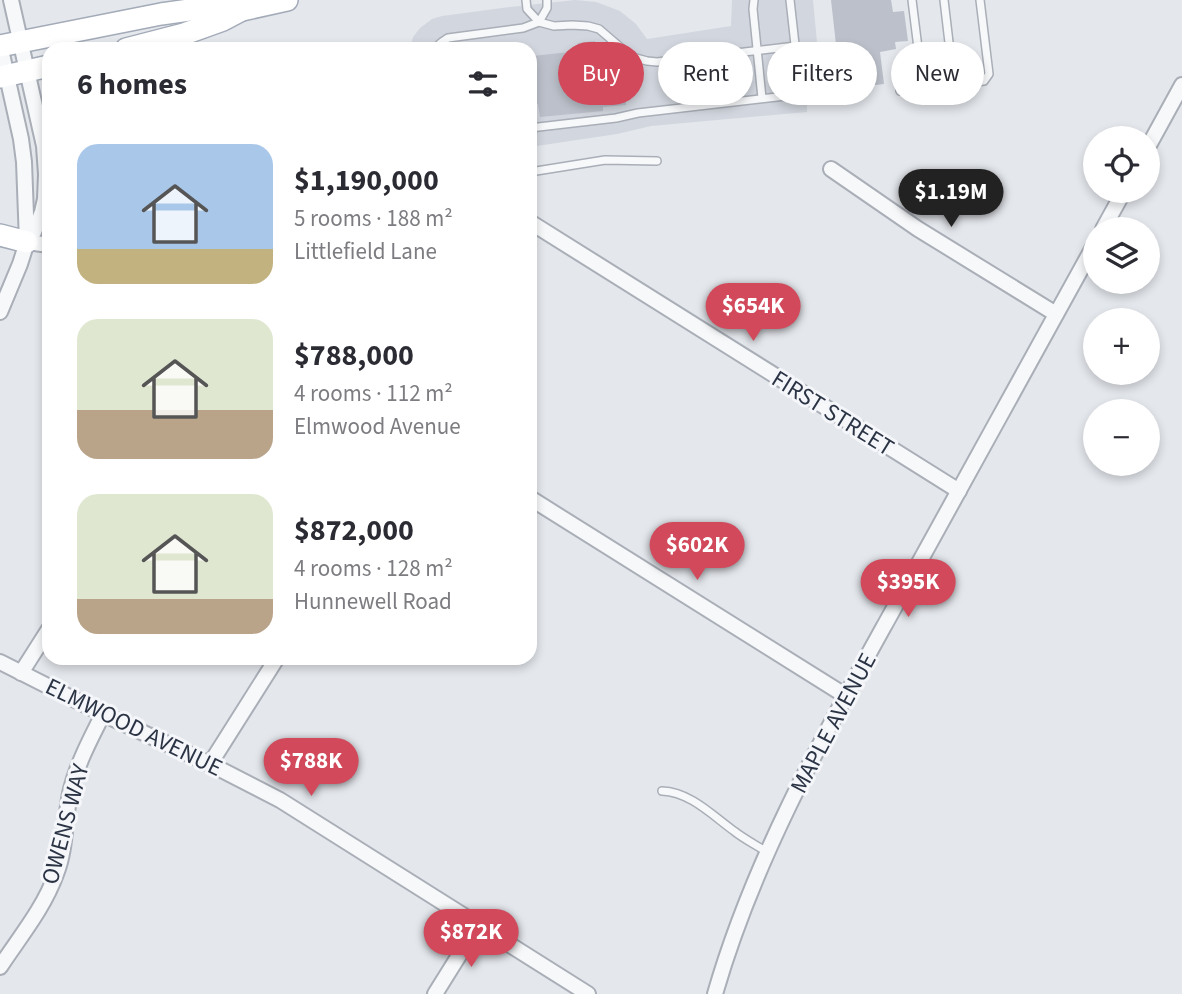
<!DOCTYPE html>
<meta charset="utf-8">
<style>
body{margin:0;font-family:"Source Sans 3",sans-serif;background:#f2f2f3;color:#2b2b33;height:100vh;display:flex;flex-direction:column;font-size:26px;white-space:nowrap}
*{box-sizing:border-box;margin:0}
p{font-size:23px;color:#7c7c81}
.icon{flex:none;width:38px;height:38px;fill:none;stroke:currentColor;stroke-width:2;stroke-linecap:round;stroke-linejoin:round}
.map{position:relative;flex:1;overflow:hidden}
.details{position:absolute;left:42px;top:42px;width:495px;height:623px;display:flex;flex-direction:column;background:#fff;border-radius:21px;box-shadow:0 4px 10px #0003}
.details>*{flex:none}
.top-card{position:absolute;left:558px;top:42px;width:518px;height:63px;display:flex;gap:14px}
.tools{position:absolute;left:1083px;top:126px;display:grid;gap:14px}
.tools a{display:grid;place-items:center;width:77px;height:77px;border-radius:50%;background:#fff;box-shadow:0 4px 10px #0003;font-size:35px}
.price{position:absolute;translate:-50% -60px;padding:0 16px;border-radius:24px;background:#d1495b;color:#fff;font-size:23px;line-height:46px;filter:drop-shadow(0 2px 4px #0008)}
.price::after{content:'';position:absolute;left:50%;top:42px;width:21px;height:16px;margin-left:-10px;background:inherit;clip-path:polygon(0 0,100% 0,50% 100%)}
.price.active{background:#222;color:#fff}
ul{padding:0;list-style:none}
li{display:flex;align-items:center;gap:21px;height:175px;padding:0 35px}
li span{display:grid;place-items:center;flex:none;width:196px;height:140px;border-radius:21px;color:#555}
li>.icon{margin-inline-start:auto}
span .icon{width:84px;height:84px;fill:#fffc;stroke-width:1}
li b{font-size:30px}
h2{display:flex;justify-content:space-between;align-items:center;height:84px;padding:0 35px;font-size:30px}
.chip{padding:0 24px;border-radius:32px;background:#fff;box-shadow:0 4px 10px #0003;font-size:24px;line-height:63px}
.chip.active{background:#d1495b;color:#fff}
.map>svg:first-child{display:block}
.built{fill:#d2d6de}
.building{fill:#bbc0ca}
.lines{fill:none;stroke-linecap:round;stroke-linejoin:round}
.lane-casing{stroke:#a9aeb7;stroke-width:10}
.street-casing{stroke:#a9aeb7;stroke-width:18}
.primary-casing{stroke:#a3abb8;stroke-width:24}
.lane{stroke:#f7f8fa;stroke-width:7}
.street{stroke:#f7f8fa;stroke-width:14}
.primary{stroke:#fff;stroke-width:21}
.labels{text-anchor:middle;stroke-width:6;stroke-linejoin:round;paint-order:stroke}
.street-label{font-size:24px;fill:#2b3445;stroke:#f4f6f9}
</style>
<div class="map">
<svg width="1182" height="994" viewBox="0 0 1182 994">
<rect width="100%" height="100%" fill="#e4e7ec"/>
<polygon class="built" points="575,0 596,2 620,11 636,24 647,39 731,26 732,0 813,0 822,96 807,98 807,112 651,126 617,134 530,147 530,49 410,49 413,37 420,28 432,19 442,16 502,8"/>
<g class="building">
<polygon points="831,0 891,0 893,12 904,11 908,41 895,42 896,49 880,52 884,84 841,89"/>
<polygon points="595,41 598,64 621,62 622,72 634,70 636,93 626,94 626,105 603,107 603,111 540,117 538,104 530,104 530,65 534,64 533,56 578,51 578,43"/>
</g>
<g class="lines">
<g class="lane-casing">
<g id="lane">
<polyline points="526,0 527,9 539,22 547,8 547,0"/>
<polyline points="754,0 753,9 762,98"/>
<polyline points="912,0 923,88"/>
<polyline points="944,0 954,85"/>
<polyline points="434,49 442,42 448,38 523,28 539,22 554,26 572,25 588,26 599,29 627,53 636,58 647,61 657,62 796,46"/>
<polyline points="900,91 984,81 989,74 980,0"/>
<polyline points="530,128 616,118 638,113 794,95 798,92 800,89 790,0"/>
<polyline points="530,172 605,160 657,161"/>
<path d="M662 791C690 792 712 815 734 831 744 839 756 845 767 852"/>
</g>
</g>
<g class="street-casing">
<g id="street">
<polyline points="0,45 21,139 24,162 27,242"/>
<polyline points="1148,147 1182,85"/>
<polyline points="831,169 918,229 1056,314"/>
<polyline points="530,222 959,491"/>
<polyline points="1103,229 1124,191"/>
<polyline points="27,242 49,245"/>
<polyline points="0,312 20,264 27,242 34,232 42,212 45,199 46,174 44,146 11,0"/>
<polyline points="530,498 846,696"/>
<polyline points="0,662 103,714 210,764 280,800 588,994"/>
<polyline points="21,673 49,629"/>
<polyline points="210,764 277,658"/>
<path d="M0 967C19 938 44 908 56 874 67 847 64 817 71 789 78 762 91 738 103 714"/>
<polyline points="435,994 478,925"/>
<path d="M715 994C754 858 825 733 893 610 961 487 1028 365 1096 242"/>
</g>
</g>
<g class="primary-casing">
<g id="primary">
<polyline points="0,46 161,14 196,9 242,10"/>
<polyline points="126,49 184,34 223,20 242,10 287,0"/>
<polyline points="0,77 49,66"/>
<polyline points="0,235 27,242"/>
</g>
</g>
<use href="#lane" class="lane"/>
<use href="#street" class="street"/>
<use href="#primary" class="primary"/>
</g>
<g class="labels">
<g class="street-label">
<text transform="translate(833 413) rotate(32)" y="8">FIRST STREET</text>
<text transform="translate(833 723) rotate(-62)" y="8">MAPLE AVENUE</text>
<text transform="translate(134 727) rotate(26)" y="8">ELMWOOD AVENUE</text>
<text transform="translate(65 824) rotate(-75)" y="8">OWENS WAY</text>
</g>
</g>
</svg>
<div class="tools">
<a><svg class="icon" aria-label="locate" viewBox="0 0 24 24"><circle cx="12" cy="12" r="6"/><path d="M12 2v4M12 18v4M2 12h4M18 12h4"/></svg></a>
<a><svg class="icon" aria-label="layers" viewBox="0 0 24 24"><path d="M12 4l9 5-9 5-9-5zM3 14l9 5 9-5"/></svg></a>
<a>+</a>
<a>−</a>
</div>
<b class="price active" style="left:951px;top:229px">$1.19M</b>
<b class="price" style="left:753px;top:343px">$654K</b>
<b class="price" style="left:697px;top:582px">$602K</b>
<b class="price" style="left:908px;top:619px">$395K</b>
<b class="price" style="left:311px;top:798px">$788K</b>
<b class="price" style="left:471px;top:969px">$872K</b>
<div class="top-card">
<a class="chip active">Buy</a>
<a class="chip">Rent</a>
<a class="chip">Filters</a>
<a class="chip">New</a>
</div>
<section class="details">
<h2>6 homes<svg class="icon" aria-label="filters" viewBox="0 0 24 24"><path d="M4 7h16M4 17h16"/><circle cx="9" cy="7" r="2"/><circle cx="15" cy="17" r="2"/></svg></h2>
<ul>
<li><span style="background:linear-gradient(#a9c7e8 75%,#c2b280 0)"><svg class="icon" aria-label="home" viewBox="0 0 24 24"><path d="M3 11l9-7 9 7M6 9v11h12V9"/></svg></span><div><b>$1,190,000</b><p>5 rooms · 188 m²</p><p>Littlefield Lane</p></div></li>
<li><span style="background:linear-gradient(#dfe7d0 65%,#b9a48a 0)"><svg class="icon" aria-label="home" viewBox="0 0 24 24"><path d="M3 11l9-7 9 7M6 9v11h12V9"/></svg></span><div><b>$788,000</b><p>4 rooms · 112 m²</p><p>Elmwood Avenue</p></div></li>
<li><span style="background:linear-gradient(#dfe7d0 75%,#b9a48a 0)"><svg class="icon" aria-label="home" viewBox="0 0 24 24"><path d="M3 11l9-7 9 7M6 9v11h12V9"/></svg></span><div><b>$872,000</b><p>4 rooms · 128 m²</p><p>Hunnewell Road</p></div></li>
</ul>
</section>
</div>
